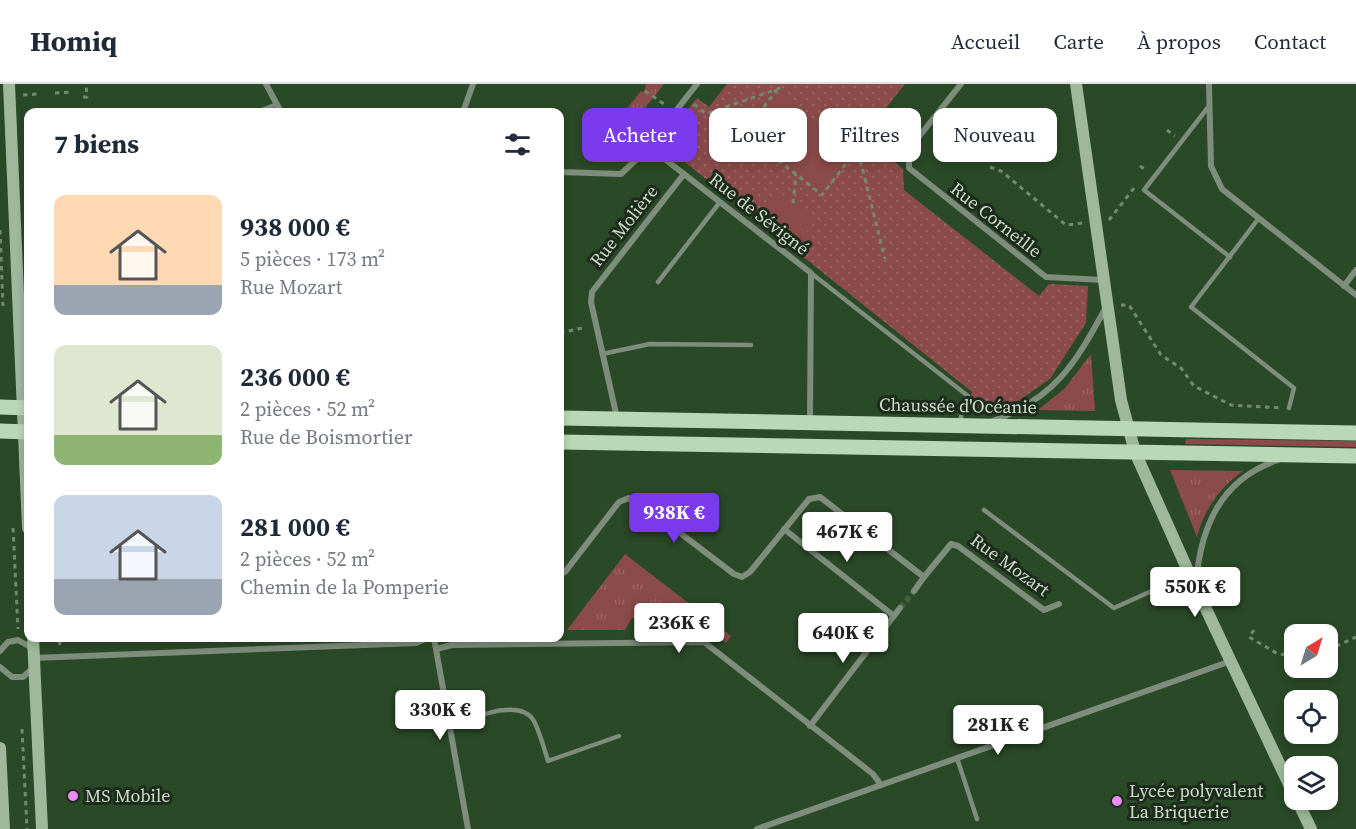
<!DOCTYPE html>
<html lang="fr">
<meta charset="utf-8">
<style>
body{margin:0;font-family:"Source Serif 4",serif;background:#f2f2f3;color:#1f2937;height:100vh;display:flex;flex-direction:column;font-size:22px;white-space:nowrap}
*{box-sizing:border-box;margin:0}
p{font-size:20px;color:#747a83}
.icon{flex:none;width:33px;height:33px;fill:none;stroke:currentColor;stroke-width:2;stroke-linecap:round;stroke-linejoin:round}
.map{position:relative;flex:1;overflow:hidden}
.drawer{position:absolute;left:24px;top:24px;width:540px;height:534px;display:flex;flex-direction:column;background:#fff;border-radius:12px;box-shadow:0 3px 9px #0003}
.drawer>*{flex:none}
.guide{position:absolute;left:582px;top:24px;width:570px;height:54px;display:flex;gap:12px}
.needle{width:39px;rotate:38deg}
.tools{position:absolute;left:1284px;top:540px;display:grid;gap:12px}
.tools a{display:grid;place-items:center;width:54px;height:54px;border-radius:12px;background:#fff;box-shadow:0 3px 9px #0003;font-size:30px}
.price{position:absolute;translate:-50% -51px;padding:0 14px;border-radius:6px;background:#fff;color:#222;font-size:20px;line-height:39px;filter:drop-shadow(0 2px 3px #0008)}
.price::after{content:'';position:absolute;left:50%;top:36px;width:18px;height:14px;margin-left:-9px;background:inherit;clip-path:polygon(0 0,100% 0,50% 100%)}
.price.on{background:#7c3aed;color:#fff}
ul{padding:0;list-style:none}
li{display:flex;align-items:center;gap:18px;height:150px;padding:0 30px}
li span{display:grid;place-items:center;flex:none;width:168px;height:120px;border-radius:12px;color:#555}
li>.icon{margin-inline-start:auto}
span .icon{width:72px;height:72px;fill:#fffc;stroke-width:1}
li b{font-size:26px}
h2{display:flex;justify-content:space-between;align-items:center;height:72px;padding:0 30px;font-size:26px}
.chip{padding:0 21px;border-radius:12px;background:#fff;box-shadow:0 3px 9px #0003;font-size:21px;line-height:54px}
.chip.on{background:#7c3aed;color:#fff}
header{display:flex;align-items:center;gap:36px;box-sizing:border-box;height:84px;padding:0 30px;background:#fff;border-bottom:2px solid #e0e1e3}
header strong{font-size:28px}
nav{display:flex;gap:33px;margin-inline-start:auto;font-size:21px}
.map>svg:first-child{display:block}
.grass{fill:url(#grass-tufts)}
.park{fill:url(#park-dots)}
.pitch{fill:#8a4b4a}
.lines{fill:none;stroke-linecap:round;stroke-linejoin:round}
.street-tunnel{stroke:#425f3f;stroke-width:6;stroke-dasharray:6 3;stroke-linecap:butt}
.path{stroke:#728b6f;stroke-width:3;stroke-dasharray:4.5 4.5;stroke-linecap:butt}
.lane{stroke:#7e8d7c;stroke-width:4.5}
.street{stroke:#7e8d7c;stroke-width:6}
.secondary{stroke:#9fb89c;stroke-width:12}
.primary{stroke:#b9d8b5;stroke-width:15}
.poi-dot{fill:#ec8cfb;stroke:#1d2b1c;stroke-width:2}
.labels{text-anchor:middle;stroke-width:6;stroke-linejoin:round;paint-order:stroke}
.street-label{font-size:18px;fill:#ccdec9;stroke:#1d2b1c}
.poi-label{font-size:18px;fill:#ccdec9;stroke:#1d2b1c;text-anchor:start}
</style>
<header>
<strong>Homiq</strong>
<nav><a>Accueil</a><a>Carte</a><a>À propos</a><a>Contact</a></nav>
</header>
<div class="map">
<svg width="1356" height="745" viewBox="0 0 1356 745">
<defs>
<pattern id="grass-tufts" width="24" height="20" patternUnits="userSpaceOnUse" patternTransform="scale(1.5)"><rect width="24" height="20" fill="#8a4b4a"/><path d="M3 7l-1-3M5 7V3M7 7l1-3M15 17l-1-3M17 17v-4M19 17l1-3" fill="none" stroke="#996463"/></pattern>
<pattern id="park-dots" width="8" height="8" patternUnits="userSpaceOnUse" patternTransform="scale(1.5)"><rect width="8" height="8" fill="#8a4b4a"/><path d="M2 2h.1M6 6h.1" fill="none" stroke="#996463" stroke-width="1.8" stroke-linecap="round"/></pattern>
</defs>
<rect width="100%" height="100%" fill="#2a4927"/>
<g class="grass">
<polygon points="646,0 664,0 605,75 597,75 591,70 608,49 611,51 614,47 611,44 641,7 644,8"/>
<polygon points="1091,270 1095,327 1038,326 1065,304"/>
<polygon points="1186,355 1356,357 1356,363 1185,360"/>
<path d="M1170 386 1243 387C1221 402 1203 427 1197 453Z"/>
<polygon points="625,470 731,552 726,559 713,548 691,545 697,536 632,534 625,546 567,546"/>
</g>
<polygon class="park" points="727,0 905,0 863,53 903,85 904,106 1039,212 1049,200 1088,202 1086,239 1050,295 1018,317 967,329 972,308 661,59 697,14 709,23"/>
<g class="pitch">
<polygon points="779,9 854,68 822,108 747,49"/>
<polygon points="777,106 815,137 798,159 759,127"/>
</g>
<g class="lines">
<polyline class="street-tunnel" points="900,524 914,507"/>
<g class="path">
<polyline points="774,6 776,7 744,49 822,111 854,69 859,73"/>
<polyline points="645,7 667,22"/>
<polyline points="55,9 71,8"/>
<polyline points="23,11 38,10"/>
<polyline points="83,13 87,13 86,0"/>
<polyline points="694,20 706,30 783,3"/>
<polyline points="1167,46 1175,52"/>
<polyline points="612,49 632,65"/>
<polyline points="856,59 885,175"/>
<polyline points="1140,82 1147,87"/>
<polyline points="990,83 1001,87 1066,141 1083,139"/>
<polyline points="793,119 796,90"/>
<polyline points="1109,136 1134,104"/>
<polyline points="0,146 3,222"/>
<polyline points="1121,221 1129,221 1161,271 1181,284 1194,302 1231,321 1281,324"/>
<polyline points="560,249 586,243"/>
<polyline points="13,444 18,545"/>
<polyline points="1254,546 1249,553 1278,570 1294,571"/>
<polyline points="59,561 62,554"/>
<polyline points="1328,566 1356,553"/>
<polyline points="22,645 27,745"/>
</g>
<g class="lane">
<polyline points="1209,22 1144,106 1230,173"/>
<polyline points="257,28 277,20"/>
<polyline points="1259,134 1191,223 1294,304 1289,324"/>
<polyline points="811,189 968,312 959,339"/>
<polyline points="658,198 720,118"/>
<polyline points="602,270 650,260 751,261"/>
<polyline points="984,426 1114,524 1154,506"/>
<path d="M450 642C471 635 520 612 534 637 540 649 544 664 548 677L619 652"/>
<polyline points="957,674 977,735"/>
</g>
<g class="street">
<polyline points="266,0 281,28"/>
<polyline points="961,0 909,65 909,84 1046,193 1103,196"/>
<polyline points="1209,0 1211,82 1222,105 1356,211"/>
<polyline points="463,28 473,0"/>
<polyline points="648,62 811,189 810,337"/>
<polyline points="560,88 621,90 641,71 697,0"/>
<polyline points="1344,202 1356,186"/>
<polyline points="617,334 591,218 592,208 684,90"/>
<path d="M993 337C1055 314 1075 280 1105 225"/>
<polyline points="784,445 894,532"/>
<polyline points="560,489 565,488 619,418 629,414 638,417 734,490 742,493 750,488 809,415 820,413 924,493 951,460 958,462 1044,526 1059,520"/>
<path d="M1196 498C1201 442 1221 395 1278 376"/>
<polyline points="914,507 924,493"/>
<polyline points="434,554 468,745"/>
<polyline points="436,565 452,561 704,558 873,690 881,701"/>
<polyline points="0,567 8,558 18,556 32,564"/>
<polyline points="34,574 416,559 428,554"/>
<polyline points="0,583 12,593 23,593 33,584"/>
<polyline points="810,642 900,524"/>
<polyline points="757,745 1231,577"/>
</g>
<g class="secondary">
<polyline points="9,0 28,444"/>
<polyline points="1076,0 1121,316 1135,368 1189,489 1294,711"/>
<polyline points="33,554 42,745"/>
<polyline points="0,664 4,745"/>
<polyline points="1297,716 1311,745"/>
</g>
<g class="primary">
<polyline points="0,323 28,324"/>
<polyline points="560,334 1356,349"/>
<polyline points="0,347 28,348"/>
<polyline points="560,358 1356,372"/>
</g>
</g>
<g class="poi-dot">
<circle cx="73" cy="712" r="6"/>
<circle cx="1117" cy="717" r="6"/>
</g>
<g class="labels">
<g class="street-label">
<text transform="translate(759 130) rotate(38)" y="6">Rue de Sévigné</text>
<text transform="translate(996 136) rotate(38)" y="6">Rue Corneille</text>
<text transform="translate(624 142) rotate(-52)" y="6">Rue Molière</text>
<text transform="translate(958 322) rotate(1)" y="6">Chaussée d'Océanie</text>
<text transform="translate(1010 481) rotate(36)" y="6">Rue Mozart</text>
</g>
<g class="poi-label">
<text x="1129" y="713">Lycée polyvalent<tspan x="1129" dy="21">La Briquerie</tspan></text>
<text x="85" y="718">MS Mobile</text>
</g>
</g>
</svg>
<div class="tools">
<a><svg class="needle" viewBox="-14 -14 28 28"><path d="M0-13l5 13h-10z" fill="#e53935"/><path d="M0 13l5-13h-10z" fill="#747a83"/></svg></a>
<a><svg class="icon" aria-label="locate" viewBox="0 0 24 24"><circle cx="12" cy="12" r="6"/><path d="M12 2v4M12 18v4M2 12h4M18 12h4"/></svg></a>
<a><svg class="icon" aria-label="layers" viewBox="0 0 24 24"><path d="M12 4l9 5-9 5-9-5zM3 14l9 5 9-5"/></svg></a>
</div>
<b class="price on" style="left:674px;top:460px">938K €</b>
<b class="price" style="left:847px;top:479px">467K €</b>
<b class="price" style="left:1195px;top:534px">550K €</b>
<b class="price" style="left:679px;top:570px">236K €</b>
<b class="price" style="left:843px;top:580px">640K €</b>
<b class="price" style="left:440px;top:657px">330K €</b>
<b class="price" style="left:998px;top:672px">281K €</b>
<div class="guide">
<a class="chip on">Acheter</a>
<a class="chip">Louer</a>
<a class="chip">Filtres</a>
<a class="chip">Nouveau</a>
</div>
<section class="drawer">
<h2>7 biens<svg class="icon" aria-label="filters" viewBox="0 0 24 24"><path d="M4 7h16M4 17h16"/><circle cx="9" cy="7" r="2"/><circle cx="15" cy="17" r="2"/></svg></h2>
<ul>
<li><span style="background:linear-gradient(#ffd9b3 75%,#9aa5b1 0)"><svg class="icon" aria-label="home" viewBox="0 0 24 24"><path d="M3 11l9-7 9 7M6 9v11h12V9"/></svg></span><div><b>938 000 €</b><p>5 pièces · 173 m²</p><p>Rue Mozart</p></div></li>
<li><span style="background:linear-gradient(#dfe7d0 75%,#8fb573 0)"><svg class="icon" aria-label="home" viewBox="0 0 24 24"><path d="M3 11l9-7 9 7M6 9v11h12V9"/></svg></span><div><b>236 000 €</b><p>2 pièces · 52 m²</p><p>Rue de Boismortier</p></div></li>
<li><span style="background:linear-gradient(#c9d6e8 70%,#9aa5b1 0)"><svg class="icon" aria-label="home" viewBox="0 0 24 24"><path d="M3 11l9-7 9 7M6 9v11h12V9"/></svg></span><div><b>281 000 €</b><p>2 pièces · 52 m²</p><p>Chemin de la Pomperie</p></div></li>
</ul>
</section>
</div>
